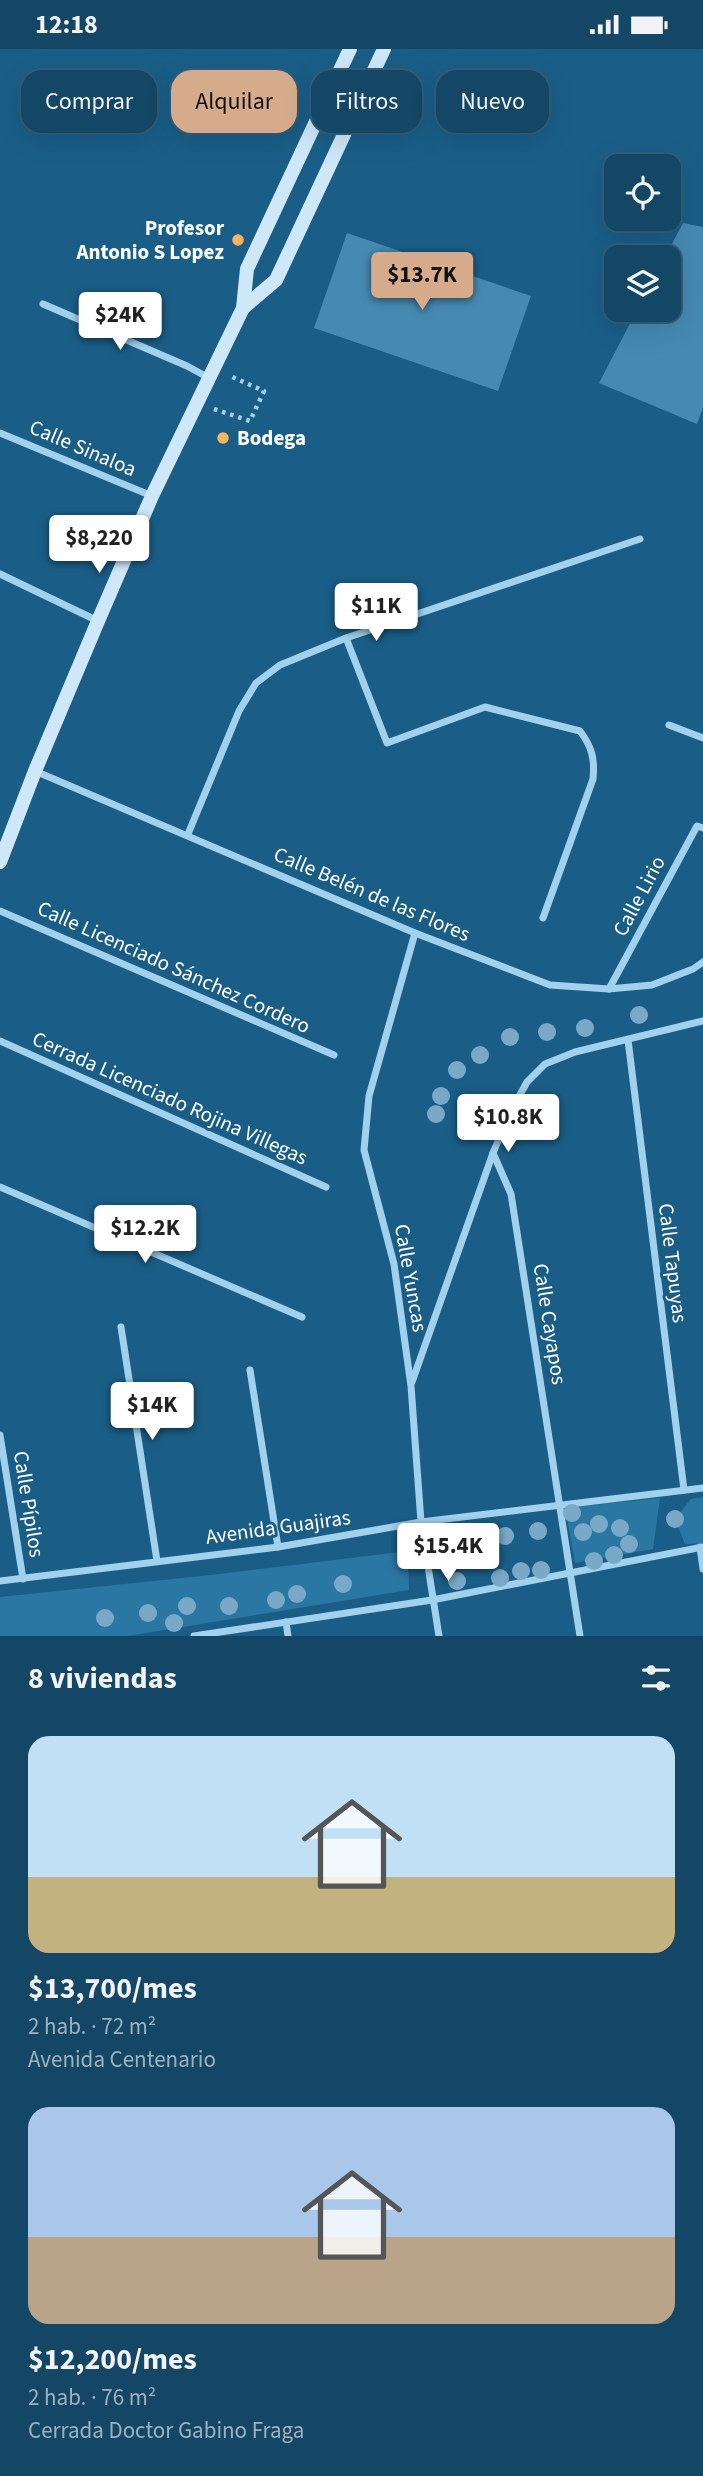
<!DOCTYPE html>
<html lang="es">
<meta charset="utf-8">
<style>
body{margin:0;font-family:"Source Sans 3",sans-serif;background:#1d4d6b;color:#f1f3f6;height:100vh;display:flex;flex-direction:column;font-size:26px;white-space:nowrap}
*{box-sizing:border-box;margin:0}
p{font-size:23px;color:#9db1bf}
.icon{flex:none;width:38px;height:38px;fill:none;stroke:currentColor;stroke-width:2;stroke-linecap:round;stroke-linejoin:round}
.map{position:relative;height:1587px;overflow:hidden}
.side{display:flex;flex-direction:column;background:#144665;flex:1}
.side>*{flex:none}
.guide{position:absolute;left:21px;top:21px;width:662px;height:63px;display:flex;gap:14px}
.controls{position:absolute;left:604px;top:105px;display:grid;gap:14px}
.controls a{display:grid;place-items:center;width:77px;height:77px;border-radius:14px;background:#144665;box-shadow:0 7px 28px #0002,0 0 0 2px #335e79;font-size:35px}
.price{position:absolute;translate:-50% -60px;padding:0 16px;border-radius:7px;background:#fff;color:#222;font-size:23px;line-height:46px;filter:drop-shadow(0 2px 4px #0008)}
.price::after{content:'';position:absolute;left:50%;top:42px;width:21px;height:16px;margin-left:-10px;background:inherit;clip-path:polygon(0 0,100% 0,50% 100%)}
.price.current{background:#d6ab8b;color:#111}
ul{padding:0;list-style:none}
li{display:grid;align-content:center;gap:14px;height:371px;padding:0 28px}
li span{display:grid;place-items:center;height:217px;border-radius:21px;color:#555}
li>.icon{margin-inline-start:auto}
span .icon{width:126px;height:126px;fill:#fffc;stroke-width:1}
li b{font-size:30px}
h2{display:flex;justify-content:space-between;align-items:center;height:84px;padding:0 28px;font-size:30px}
.pill{padding:0 24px;border-radius:21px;background:#144665;box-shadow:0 7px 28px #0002,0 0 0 2px #335e79;font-size:24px;line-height:63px}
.pill.current{background:#d6ab8b;color:#111}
.status{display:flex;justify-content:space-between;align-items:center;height:49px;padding:0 35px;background:#144665;direction:ltr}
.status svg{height:19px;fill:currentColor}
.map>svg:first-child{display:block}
.green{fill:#2a77a4}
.building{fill:#468ab2}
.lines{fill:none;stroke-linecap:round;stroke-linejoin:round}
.path{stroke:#a1d1ec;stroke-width:4.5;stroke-dasharray:3.5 5;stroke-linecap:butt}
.minor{stroke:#a1d1ec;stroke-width:7}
.secondary{stroke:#cee8f9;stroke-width:14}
.tree{fill:#79a9c6}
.poi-dot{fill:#ffb25d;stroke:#1a5e87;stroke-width:2.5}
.labels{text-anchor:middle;stroke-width:6;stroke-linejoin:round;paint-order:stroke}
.poi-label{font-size:21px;font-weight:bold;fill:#fff;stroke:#1a5e87;text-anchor:end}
.street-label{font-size:21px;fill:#fff;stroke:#1a5e87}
</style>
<div class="status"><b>12:18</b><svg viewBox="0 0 49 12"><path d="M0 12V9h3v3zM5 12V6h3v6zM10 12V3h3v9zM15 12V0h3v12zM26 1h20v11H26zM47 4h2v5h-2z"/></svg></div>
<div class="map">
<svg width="703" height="1587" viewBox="0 0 703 1587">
<rect width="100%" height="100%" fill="#1a5e87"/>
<g class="green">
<polygon points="703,1448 703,1494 685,1495 675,1470 691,1450"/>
<polygon points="660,1449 653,1500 575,1514 565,1459"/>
<polygon points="408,1502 409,1541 128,1587 0,1587 0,1548 211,1526"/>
</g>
<g class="building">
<polygon points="683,174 703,178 703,359 697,375 599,334 637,261 668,261 668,208 665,208"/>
<polygon points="347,184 531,247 498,342 314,279"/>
</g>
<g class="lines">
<polyline class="path" points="214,360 250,372 264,342 228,326"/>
<g class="minor">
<polyline points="43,255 187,317 209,329"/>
<polyline points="0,384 152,447"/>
<polyline points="0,525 98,572"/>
<path d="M346 589 387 694 485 658 580 682C592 698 595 710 593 730L543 869"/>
<polyline points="669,676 703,689"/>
<polyline points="35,722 415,884 550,936 609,940 652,936 693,920 703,913"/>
<polyline points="188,785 239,662 256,634 280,616 346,589 640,490"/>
<polyline points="0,862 334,1006"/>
<polyline points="415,884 369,1047 364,1101 394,1215 411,1337 421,1473 439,1587"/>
<polyline points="609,940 697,777 703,779"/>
<polyline points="628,991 684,1441"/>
<polyline points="0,992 326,1138"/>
<polyline points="493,1104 511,1145 580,1587"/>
<polyline points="0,1138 302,1268"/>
<polyline points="121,1278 157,1512"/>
<polyline points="250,1321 278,1498"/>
<polyline points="412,1333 493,1104 510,1064 527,1033 545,1015 575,1003 703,972"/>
<polyline points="0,1386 23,1530"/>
<polyline points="700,1498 703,1520"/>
<polyline points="0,1532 278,1498 421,1473 703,1439"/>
<polyline points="286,1573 288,1587"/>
<polyline points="194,1587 432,1551 703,1498"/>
</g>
<g class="secondary">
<polyline points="243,259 276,231 384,0"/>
<polyline points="0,813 35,722 98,572 152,447 243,259 247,220 350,0"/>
</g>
</g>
<g class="tree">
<circle cx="639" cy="966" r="9"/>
<circle cx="585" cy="979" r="9"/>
<circle cx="547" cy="983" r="9"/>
<circle cx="510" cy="988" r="9"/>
<circle cx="480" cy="1006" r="9"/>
<circle cx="457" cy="1021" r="9"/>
<circle cx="441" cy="1047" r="9"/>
<circle cx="436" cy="1065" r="9"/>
<circle cx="572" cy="1464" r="9"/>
<circle cx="675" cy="1470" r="9"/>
<circle cx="599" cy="1475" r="9"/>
<circle cx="620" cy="1479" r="9"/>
<circle cx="538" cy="1482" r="9"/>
<circle cx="583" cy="1483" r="9"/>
<circle cx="505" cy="1487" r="9"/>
<circle cx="467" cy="1488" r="9"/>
<circle cx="444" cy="1492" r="9"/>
<circle cx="629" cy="1495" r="9"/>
<circle cx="490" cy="1497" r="9"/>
<circle cx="614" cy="1506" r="9"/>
<circle cx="594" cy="1512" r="9"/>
<circle cx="541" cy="1521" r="9"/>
<circle cx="521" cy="1522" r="9"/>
<circle cx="500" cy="1529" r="9"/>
<circle cx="457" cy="1532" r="9"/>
<circle cx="343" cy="1535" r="9"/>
<circle cx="297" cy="1545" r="9"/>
<circle cx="276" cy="1551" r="9"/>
<circle cx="187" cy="1557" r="9"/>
<circle cx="229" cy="1557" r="9"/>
<circle cx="148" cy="1564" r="9"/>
<circle cx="105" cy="1569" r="9"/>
<circle cx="174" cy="1574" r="9"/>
</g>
<g class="poi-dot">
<circle cx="238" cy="191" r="7"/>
<circle cx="223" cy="389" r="7"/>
</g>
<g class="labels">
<g class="poi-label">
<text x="224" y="186">Profesor<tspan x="224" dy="24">Antonio S Lopez</tspan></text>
<text x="237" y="396" text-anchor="start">Bodega</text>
</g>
<g class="street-label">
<text transform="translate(83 399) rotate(23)" y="7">Calle Sinaloa</text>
<text transform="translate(372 845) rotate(23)" y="7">Calle Belén de las Flores</text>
<text transform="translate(639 847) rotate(-62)" y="7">Calle Lirio</text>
<text transform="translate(174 918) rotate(24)" y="7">Calle Licenciado Sánchez Cordero</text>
<text transform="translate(170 1049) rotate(24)" y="7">Cerrada Licenciado Rojina Villegas</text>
<text transform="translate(673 1214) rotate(83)" y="7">Calle Tapuyas</text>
<text transform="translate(411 1229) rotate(80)" y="7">Calle Yuncas</text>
<text transform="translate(550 1275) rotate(81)" y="7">Calle Cayapos</text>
<text transform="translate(29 1455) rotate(81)" y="7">Calle Pípilos</text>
<text transform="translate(278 1478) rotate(-8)" y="7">Avenida Guajiras</text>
</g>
</g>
</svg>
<div class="controls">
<a><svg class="icon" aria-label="locate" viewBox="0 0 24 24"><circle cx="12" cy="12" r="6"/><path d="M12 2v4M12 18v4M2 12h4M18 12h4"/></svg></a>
<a><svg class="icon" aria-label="layers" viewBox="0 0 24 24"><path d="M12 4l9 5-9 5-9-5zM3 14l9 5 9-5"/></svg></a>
</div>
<b class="price current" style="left:422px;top:263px">$13.7K</b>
<b class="price" style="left:120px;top:303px">$24K</b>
<b class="price" style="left:99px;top:526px">$8,220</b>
<b class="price" style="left:376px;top:594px">$11K</b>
<b class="price" style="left:508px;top:1105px">$10.8K</b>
<b class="price" style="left:145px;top:1216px">$12.2K</b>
<b class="price" style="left:152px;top:1393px">$14K</b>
<b class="price" style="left:448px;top:1534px">$15.4K</b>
<div class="guide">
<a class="pill">Comprar</a>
<a class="pill current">Alquilar</a>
<a class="pill">Filtros</a>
<a class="pill">Nuevo</a>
</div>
</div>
<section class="side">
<h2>8 viviendas<svg class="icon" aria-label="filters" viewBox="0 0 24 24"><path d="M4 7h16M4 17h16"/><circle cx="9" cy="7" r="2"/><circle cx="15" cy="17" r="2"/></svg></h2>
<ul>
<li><span style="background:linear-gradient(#bfe0f5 65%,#c2b280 0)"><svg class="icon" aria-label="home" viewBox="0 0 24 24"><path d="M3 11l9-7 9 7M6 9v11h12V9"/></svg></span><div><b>$13,700/mes</b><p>2 hab. · 72 m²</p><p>Avenida Centenario</p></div></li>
<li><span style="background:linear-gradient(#a9c7e8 60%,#b9a48a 0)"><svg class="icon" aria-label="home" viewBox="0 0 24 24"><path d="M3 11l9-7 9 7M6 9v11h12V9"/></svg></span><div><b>$12,200/mes</b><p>2 hab. · 76 m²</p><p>Cerrada Doctor Gabino Fraga</p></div></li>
</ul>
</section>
